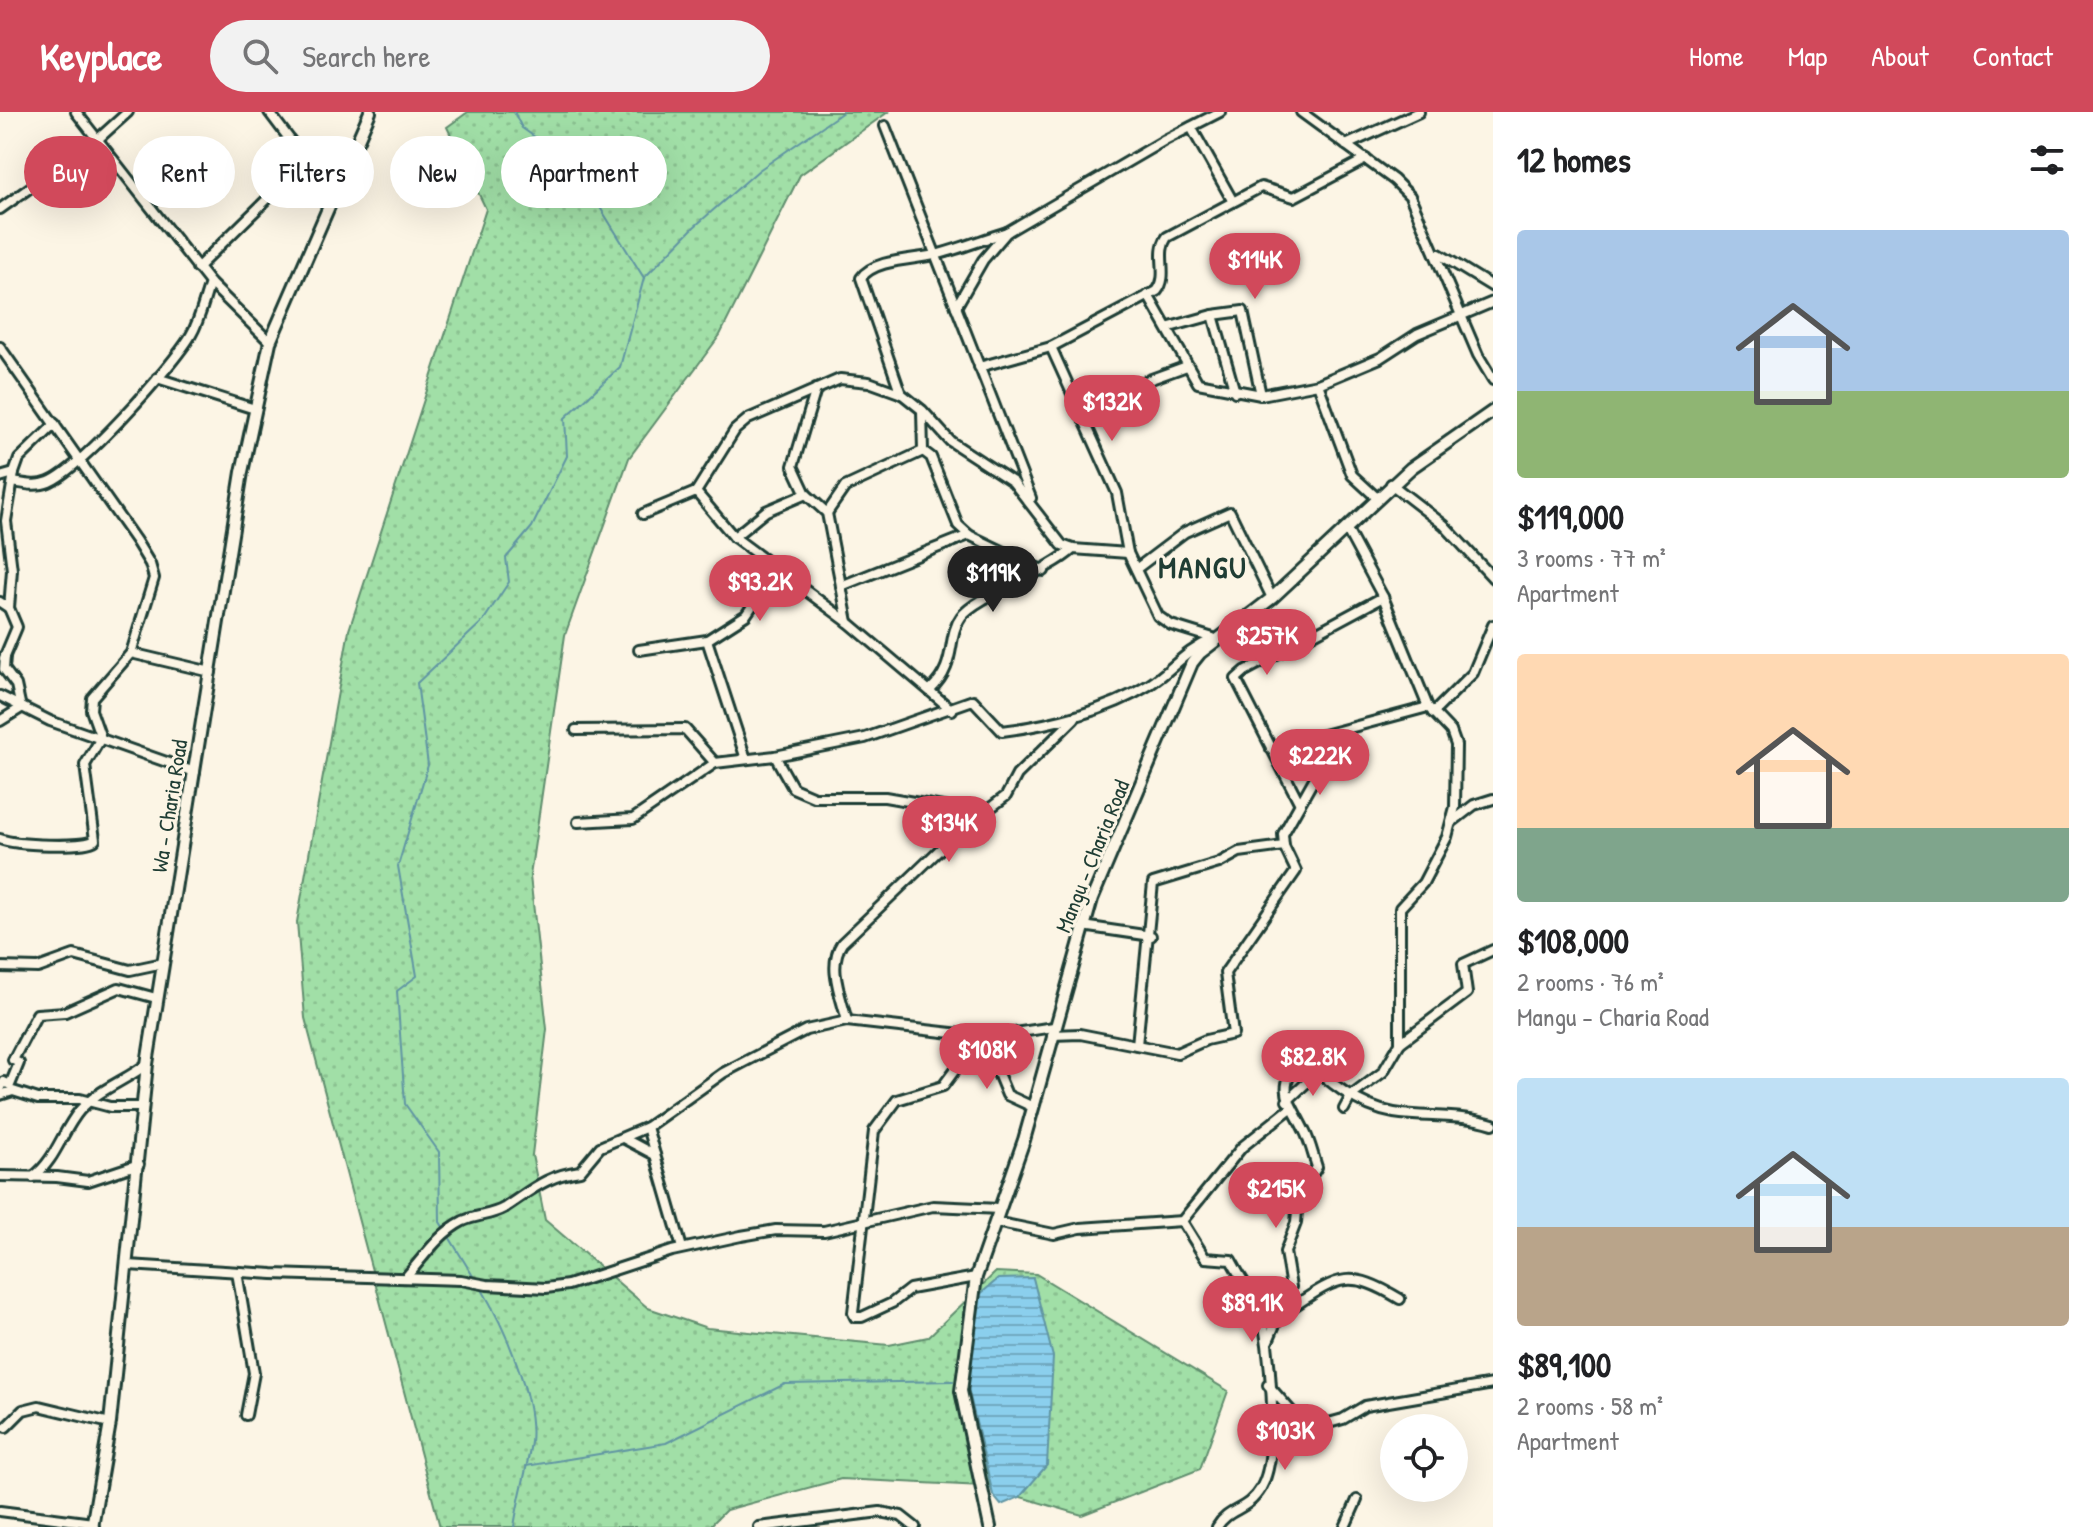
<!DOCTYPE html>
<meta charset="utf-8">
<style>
body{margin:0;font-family:"Patrick Hand",sans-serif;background:#f2f2f2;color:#202124;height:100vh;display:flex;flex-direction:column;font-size:30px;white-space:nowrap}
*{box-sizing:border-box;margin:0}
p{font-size:26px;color:#757577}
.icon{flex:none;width:44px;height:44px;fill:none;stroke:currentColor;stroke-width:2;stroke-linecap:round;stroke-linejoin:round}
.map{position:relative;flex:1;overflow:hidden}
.panel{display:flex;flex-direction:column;background:#fff;width:600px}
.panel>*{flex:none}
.guide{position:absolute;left:24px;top:24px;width:760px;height:72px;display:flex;gap:16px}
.fabs{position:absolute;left:1380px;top:1302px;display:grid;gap:16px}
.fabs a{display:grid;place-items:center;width:88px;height:88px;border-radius:50%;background:#fff;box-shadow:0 8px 32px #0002;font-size:40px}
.price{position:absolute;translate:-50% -68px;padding:0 18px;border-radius:28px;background:#d1495b;color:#fff;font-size:26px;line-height:52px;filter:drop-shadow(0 2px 4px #0008)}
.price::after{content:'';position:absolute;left:50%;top:48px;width:24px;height:18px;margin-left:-12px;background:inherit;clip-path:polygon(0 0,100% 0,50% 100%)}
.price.on{background:#222;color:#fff}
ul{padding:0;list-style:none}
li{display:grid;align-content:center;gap:16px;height:424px;padding:0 24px}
li span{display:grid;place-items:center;height:248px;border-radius:8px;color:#555}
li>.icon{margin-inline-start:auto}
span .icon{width:144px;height:144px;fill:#fffc;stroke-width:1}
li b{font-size:34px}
h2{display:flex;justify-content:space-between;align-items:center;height:96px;padding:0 24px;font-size:34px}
.pill{padding:0 28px;border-radius:36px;background:#fff;box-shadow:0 8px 32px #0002;font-size:28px;line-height:72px}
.pill.on{background:#d1495b;color:#fff}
header{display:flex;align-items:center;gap:48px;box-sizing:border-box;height:112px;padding:0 40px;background:#d1495b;color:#fff}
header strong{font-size:38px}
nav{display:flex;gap:44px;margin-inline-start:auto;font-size:28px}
.search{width:560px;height:72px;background:#f2f2f2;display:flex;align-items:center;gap:20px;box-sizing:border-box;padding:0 28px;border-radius:44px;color:#757577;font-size:30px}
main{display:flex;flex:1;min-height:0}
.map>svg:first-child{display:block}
.grass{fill:url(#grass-dots);stroke:#608e6e;stroke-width:2}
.water{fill:url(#water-rules);stroke:#6095a3;stroke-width:2}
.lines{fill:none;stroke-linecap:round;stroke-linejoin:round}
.stream{stroke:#6095a3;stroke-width:2}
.minor-casing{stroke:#1f3d34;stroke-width:14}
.tertiary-casing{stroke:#1f3d34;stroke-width:16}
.minor{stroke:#fcf5e5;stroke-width:8}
.tertiary{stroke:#fcf5e5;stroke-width:10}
.labels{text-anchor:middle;stroke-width:6;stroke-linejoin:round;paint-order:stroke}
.street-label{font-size:22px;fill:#1f3d34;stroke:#fcf5e5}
.district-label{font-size:30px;font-weight:bold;letter-spacing:2px;fill:#1f3d34;stroke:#fcf5e5}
</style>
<header>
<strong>Keyplace</strong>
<div class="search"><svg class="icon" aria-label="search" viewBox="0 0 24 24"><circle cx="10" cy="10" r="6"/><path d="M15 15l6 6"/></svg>Search here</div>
<nav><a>Home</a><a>Map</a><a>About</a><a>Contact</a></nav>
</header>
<main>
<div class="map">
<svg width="1493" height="1415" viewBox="0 0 1493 1415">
<defs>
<pattern id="grass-dots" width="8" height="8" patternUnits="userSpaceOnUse" patternTransform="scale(2)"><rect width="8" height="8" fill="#a1dfa7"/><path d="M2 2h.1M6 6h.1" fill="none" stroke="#8ac090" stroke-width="1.8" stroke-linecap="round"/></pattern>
<pattern id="water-rules" width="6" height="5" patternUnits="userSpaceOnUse" patternTransform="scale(2)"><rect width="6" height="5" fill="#8bcfed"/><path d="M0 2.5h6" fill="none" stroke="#71a9c1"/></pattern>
</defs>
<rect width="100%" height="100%" fill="#fcf5e5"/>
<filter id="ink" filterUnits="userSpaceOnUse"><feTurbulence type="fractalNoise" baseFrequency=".0125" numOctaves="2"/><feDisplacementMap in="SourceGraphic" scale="16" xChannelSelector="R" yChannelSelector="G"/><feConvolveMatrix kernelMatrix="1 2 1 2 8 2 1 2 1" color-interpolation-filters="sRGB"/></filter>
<g filter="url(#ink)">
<polygon class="grass" points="468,0 888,0 800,63 720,223 629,346 565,523 530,764 547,917 532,1043 545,1108 648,1196 707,1216 889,1233 928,1225 996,1160 1036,1162 1228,1279 1200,1357 1082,1403 983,1374 841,1367 726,1398 709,1415 440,1415 305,906 297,810 349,518 486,97 447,15"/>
<polygon class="water" points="1033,1166 1053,1245 1047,1353 1020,1385 1001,1393 993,1383 968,1276 978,1184 998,1167"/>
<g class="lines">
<g class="stream">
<polyline points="514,0 522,16 573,52 644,166"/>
<polyline points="445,1118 440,1110 439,1040 405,992 397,879 417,864 398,754 428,653 417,571 483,509 509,470 506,446 532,415 567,344 565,306 620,255 644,166 694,115 759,58 843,0"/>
<polyline points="448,1123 476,1169"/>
<path d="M480 1174C503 1212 536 1285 531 1330 527 1358 518 1387 514 1415"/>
<polyline points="526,1354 666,1331 785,1272 953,1269"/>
</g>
<g class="minor-casing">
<g id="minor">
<polyline points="76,0 210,171 270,230"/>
<polyline points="269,0 306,49 335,78"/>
<polyline points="1301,0 1394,68 1410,84 1478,243 1493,268"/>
<polyline points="885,14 1031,386"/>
<polyline points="1191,15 1232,88"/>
<polyline points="1346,33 1419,0"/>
<polyline points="0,97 97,28 128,0"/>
<polyline points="1439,142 1493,175"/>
<polyline points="197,156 306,49"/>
<polyline points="1148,183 1198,271 1261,283 1318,272 1380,246 1417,222 1493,190"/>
<polyline points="956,195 983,148 1007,120 1165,28 1220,0"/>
<polyline points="1213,203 1235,280"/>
<polyline points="1170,215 1213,203 1243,199 1261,283"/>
<path d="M0 235 136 429 150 452 154 466 131 541 92 586 91 598 101 626 85 653 95 728C84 736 15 733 0 727"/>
<polyline points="1051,235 1117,381 1128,441 1158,504 1171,513 1213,526"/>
<path d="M979 255 1051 235 1157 179C1170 163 1155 142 1167 125L1261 75 1294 85 1366 47"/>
<polyline points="157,266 255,297"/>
<polyline points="1318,272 1352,363 1377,386"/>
<polyline points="816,277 793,354 806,382 827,401 848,510"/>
<path d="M901 282 861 166C875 146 917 148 939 142 962 136 984 127 1007 120"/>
<polyline points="922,299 923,339 931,345 958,413 969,423 1044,459"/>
<polyline points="1084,308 1110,282 1187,254"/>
<polyline points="0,365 14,361"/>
<path d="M13 370C25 372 37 375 49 370 80 357 173 254 191 223 200 208 204 188 210 171"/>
<polyline points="1391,372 1444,413 1493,466"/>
<polyline points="696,380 735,318 748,307 840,267 869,270 902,282 922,298 950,329 1013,370 1062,433 1073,437 1128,441"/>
<polyline points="827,401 845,375 923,339"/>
<polyline points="643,402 696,380 734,425 848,510 952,598"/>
<polyline points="1346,416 1383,485 1428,595 1451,619 1456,633 1455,695 1447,725 1423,771 1400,796 1400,931"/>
<polyline points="734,425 766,399 806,382"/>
<polyline points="1136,457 1185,420 1230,400 1272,486"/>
<polyline points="841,474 969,423"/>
<polyline points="0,490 9,496 12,458 6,409 14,361 19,347 55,312"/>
<polyline points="707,528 746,503 777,458"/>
<polyline points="639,538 707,528 746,647"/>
<polyline points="131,541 211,560"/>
<polyline points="4,546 17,515 9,496"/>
<path d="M930 578C958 553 946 525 961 505 975 484 1047 461 1073 437"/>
<polyline points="0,584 50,609 195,660"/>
<polyline points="1433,601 1473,561 1493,513"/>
<polyline points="0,609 21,596 16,573 4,557 5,544"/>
<polyline points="576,618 685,617 715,651"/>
<polyline points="1271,637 1428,595"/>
<polyline points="775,644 793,676 814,685 885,685 983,702"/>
<polyline points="1299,690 1236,567 1245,559 1383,485"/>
<path d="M578 710 633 707 715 651 775 644 865 626 973 588 1002 619C1050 613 1107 599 1149 573 1174 557 1182 541 1213 527"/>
<polyline points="1452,710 1474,693 1493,687"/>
<polyline points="1083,814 1151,824"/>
<polyline points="0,855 38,856 74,843 130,858 163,851"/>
<path d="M847 909C841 884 827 854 842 831L955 723 1006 684 1017 663 1074 607"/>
<polyline points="1052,923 1080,922 1177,941 1206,928 1233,922 1225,861 1296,759 1284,734 1283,722 1332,635 1334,621"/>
<polyline points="987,925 992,947 1007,983 1033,995"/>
<polyline points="1137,933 1153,771 1219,751 1239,740 1284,734"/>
<polyline points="0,977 4,970 10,973 19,951 13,948 37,902 65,900 119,876 156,886"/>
<polyline points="0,983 13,979 38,987 80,987 110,995 143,995"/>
<polyline points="1287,989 1318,960"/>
<polyline points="1344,997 1351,984 1383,960 1400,931 1467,881 1463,852 1493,838"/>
<polyline points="647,1015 682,1136"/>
<polyline points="623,1026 655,1043"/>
<polyline points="0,1064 57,1065 88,1069 139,1052"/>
<path d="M33 1065C56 1048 62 1019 80 998 99 977 125 969 147 952"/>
<path d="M1182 1109 1205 1146 1231 1148C1243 1170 1258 1200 1288 1198 1337 1166 1347 1155 1400 1187"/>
<polyline points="995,1110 1054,1122 1080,1116 1182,1109 1242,1035 1291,996"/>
<polyline points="128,1153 273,1162 461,1168 487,1173 546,1176 568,1173 672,1139 741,1124 776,1118 824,1119 933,1094 1000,1097"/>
<polyline points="237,1160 254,1261 246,1303"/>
<path d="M406 1165C423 1146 439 1121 463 1109 476 1103 492 1103 504 1096 532 1078 545 1064 580 1059L600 1035 647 1015 723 961 806 918 847 909 987 925 1054 915"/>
<polyline points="976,1165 910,1177 892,1191 862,1205 855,1205 853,1201 874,1019 897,988 943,974 980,924"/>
<path d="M1268 1229 1291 1175 1285 1140 1296 1111 1298 1086 1317 1055C1313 1043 1310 1029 1304 1018 1287 984 1277 979 1300 943 1326 968 1358 995 1394 1001 1427 1006 1461 1002 1493 1012"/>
<polyline points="1268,1273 1298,1307 1318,1314 1343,1307 1365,1294 1493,1272"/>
<polyline points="6,1315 23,1298 39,1294 110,1311"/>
<polyline points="0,1399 93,1411 94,1415"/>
<polyline points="759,1415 880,1400 901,1404 915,1415"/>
<path d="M1217 1415C1229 1395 1247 1400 1261 1376 1282 1339 1269 1231 1259 1188"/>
<polyline points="1345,1415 1357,1388"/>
</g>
</g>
<g class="tertiary-casing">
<g id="tertiary">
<polyline points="92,1415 110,1311 147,952 242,360 270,230 370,0"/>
<polyline points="990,1415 961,1279 976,1165 1024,1028 1092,787 1192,551 1200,541 1272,486 1411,356 1493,299"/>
</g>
</g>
<use href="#minor" class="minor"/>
<use href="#tertiary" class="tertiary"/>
</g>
</g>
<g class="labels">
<g class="street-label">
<text transform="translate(169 694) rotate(-81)" y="8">Wa - Charia Road</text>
<text transform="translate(1092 744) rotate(-68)" y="8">Mangu - Charia Road</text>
</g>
<g class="district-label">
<text x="1203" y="466">MANGU</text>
</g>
</g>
</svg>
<div class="fabs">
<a><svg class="icon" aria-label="locate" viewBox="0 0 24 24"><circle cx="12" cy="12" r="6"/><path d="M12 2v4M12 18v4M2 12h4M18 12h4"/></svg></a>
</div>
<b class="price" style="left:1255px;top:189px">$114K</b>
<b class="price" style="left:1112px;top:331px">$132K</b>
<b class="price on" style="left:993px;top:502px">$119K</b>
<b class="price" style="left:760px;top:511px">$93.2K</b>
<b class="price" style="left:1267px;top:565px">$257K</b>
<b class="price" style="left:1320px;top:685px">$222K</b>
<b class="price" style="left:949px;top:752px">$134K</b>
<b class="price" style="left:987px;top:979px">$108K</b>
<b class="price" style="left:1313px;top:986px">$82.8K</b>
<b class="price" style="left:1276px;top:1118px">$215K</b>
<b class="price" style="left:1252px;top:1232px">$89.1K</b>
<b class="price" style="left:1285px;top:1360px">$103K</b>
<div class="guide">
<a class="pill on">Buy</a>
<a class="pill">Rent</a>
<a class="pill">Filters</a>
<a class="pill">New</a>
<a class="pill">Apartment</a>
</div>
</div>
<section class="panel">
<h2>12 homes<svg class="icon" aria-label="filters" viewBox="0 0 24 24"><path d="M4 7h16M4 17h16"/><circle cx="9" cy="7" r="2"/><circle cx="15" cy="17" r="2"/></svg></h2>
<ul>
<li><span style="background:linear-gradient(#a9c7e8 65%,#8fb573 0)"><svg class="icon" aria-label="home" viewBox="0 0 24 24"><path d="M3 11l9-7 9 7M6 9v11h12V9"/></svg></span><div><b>$119,000</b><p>3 rooms · 77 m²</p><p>Apartment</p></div></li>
<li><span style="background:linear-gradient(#ffd9b3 70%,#7fa58c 0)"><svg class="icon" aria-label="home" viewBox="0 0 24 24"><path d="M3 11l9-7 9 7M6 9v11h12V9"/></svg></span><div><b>$108,000</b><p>2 rooms · 76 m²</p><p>Mangu - Charia Road</p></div></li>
<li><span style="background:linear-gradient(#bfe0f5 60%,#b9a48a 0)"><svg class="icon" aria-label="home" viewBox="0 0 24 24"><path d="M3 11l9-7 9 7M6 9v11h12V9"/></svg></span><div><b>$89,100</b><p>2 rooms · 58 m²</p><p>Apartment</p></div></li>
</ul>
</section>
</main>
